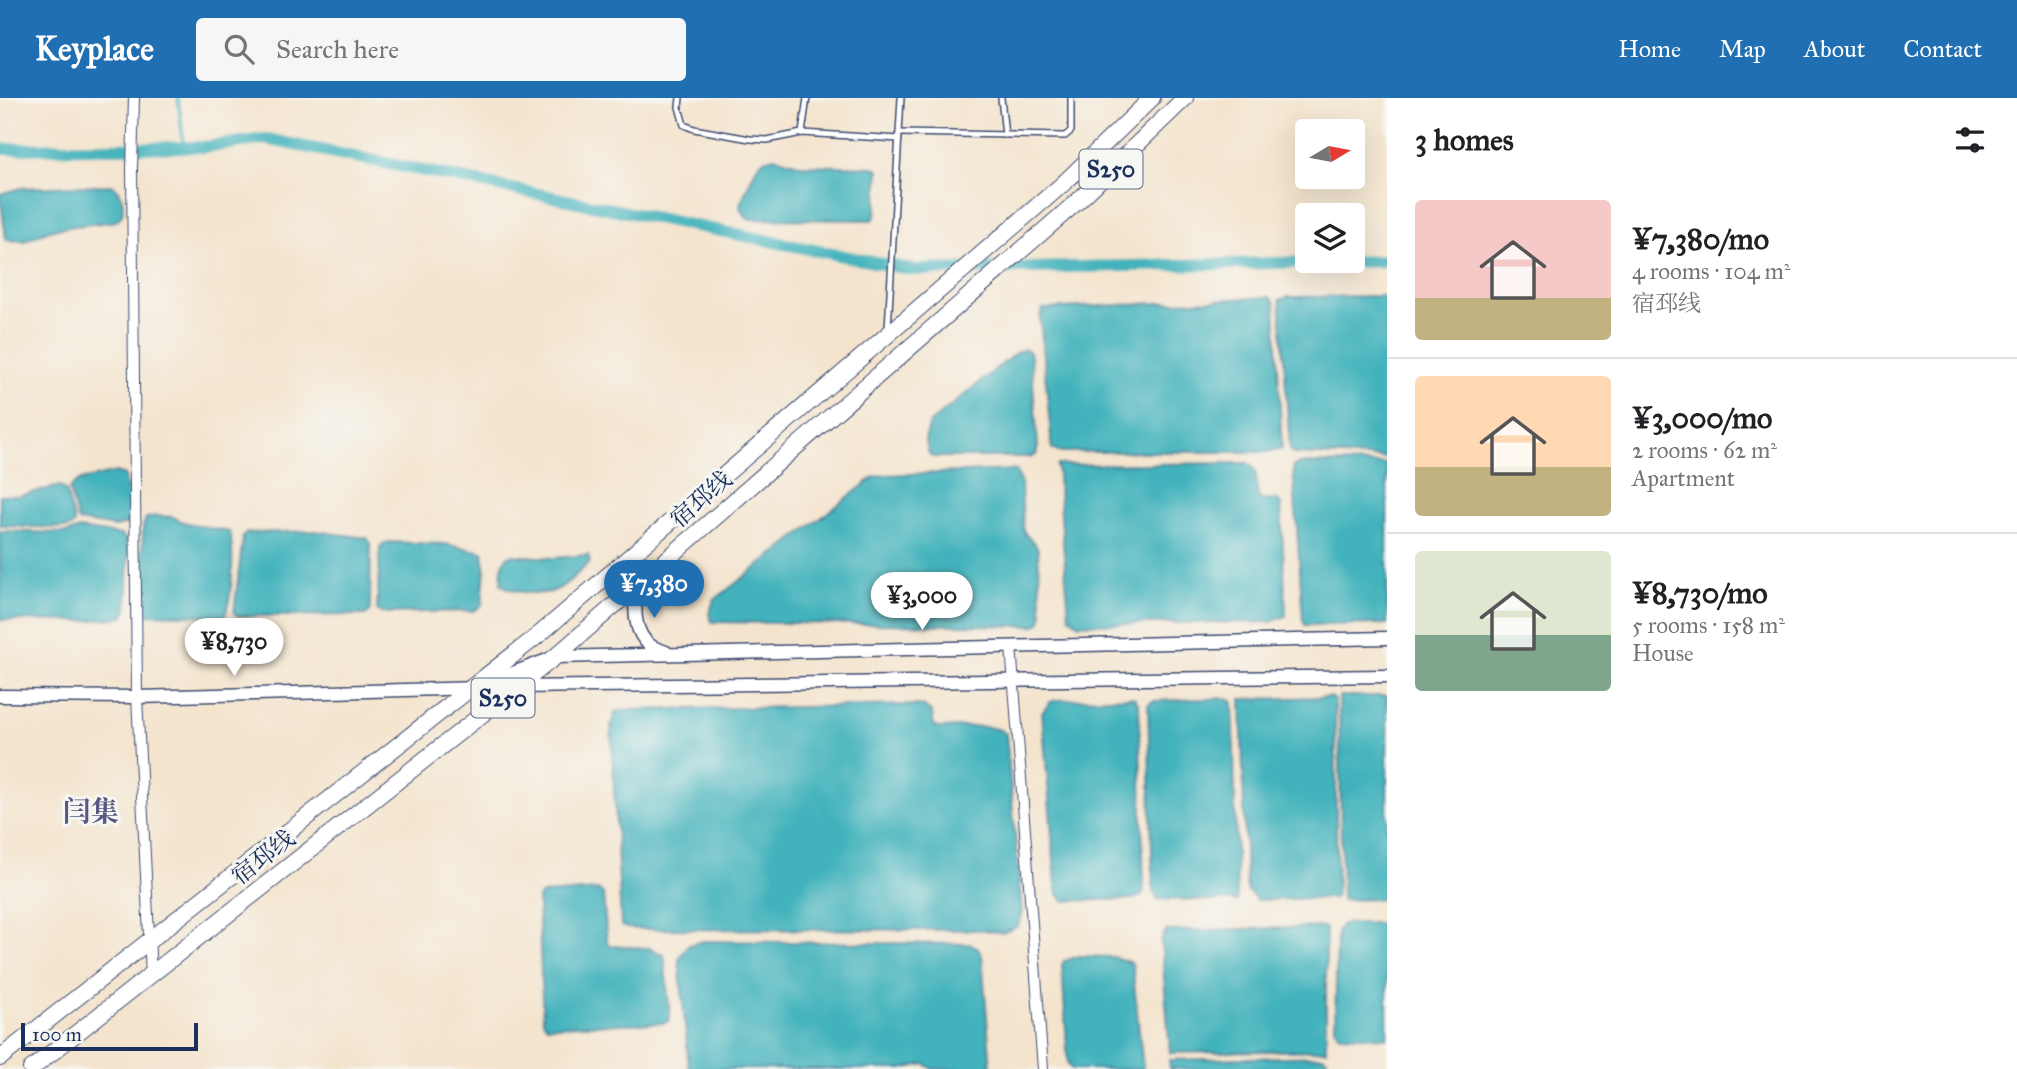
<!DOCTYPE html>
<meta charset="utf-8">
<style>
body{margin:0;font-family:"IM FELL Great Primer","Noto Serif SC",serif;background:#f6f6f6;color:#202124;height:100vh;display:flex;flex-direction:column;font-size:26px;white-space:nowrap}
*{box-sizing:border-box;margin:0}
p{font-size:23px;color:#757577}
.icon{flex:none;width:38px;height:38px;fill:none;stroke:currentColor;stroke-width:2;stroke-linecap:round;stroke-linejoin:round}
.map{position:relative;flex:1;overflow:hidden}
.sheet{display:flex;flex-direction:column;background:#fff;width:630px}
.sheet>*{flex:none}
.needle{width:46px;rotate:80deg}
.controls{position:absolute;left:1295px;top:21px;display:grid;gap:14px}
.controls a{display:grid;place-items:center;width:70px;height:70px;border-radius:7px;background:#fff;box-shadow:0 7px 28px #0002;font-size:35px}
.scale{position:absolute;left:21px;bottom:18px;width:177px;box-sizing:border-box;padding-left:7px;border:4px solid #1b2f5e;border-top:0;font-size:19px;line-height:24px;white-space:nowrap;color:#1b2f5e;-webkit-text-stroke:5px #f6f6f2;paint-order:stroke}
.price{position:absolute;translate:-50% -60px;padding:0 16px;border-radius:24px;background:#fff;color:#222;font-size:23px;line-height:46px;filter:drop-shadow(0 2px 4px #0008)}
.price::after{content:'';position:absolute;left:50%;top:42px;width:21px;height:16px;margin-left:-10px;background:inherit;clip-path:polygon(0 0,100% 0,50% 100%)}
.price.active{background:#1f6fb2;color:#fff}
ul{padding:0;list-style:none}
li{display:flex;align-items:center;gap:21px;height:175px;padding:0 28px}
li+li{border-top:2px solid #e0e0e0}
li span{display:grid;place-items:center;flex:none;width:196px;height:140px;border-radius:7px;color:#555}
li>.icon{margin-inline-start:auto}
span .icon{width:84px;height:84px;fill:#fffc;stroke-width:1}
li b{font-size:30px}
h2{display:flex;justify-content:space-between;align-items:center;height:84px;padding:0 28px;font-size:30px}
header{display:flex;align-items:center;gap:42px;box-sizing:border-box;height:98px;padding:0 35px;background:#1f6fb2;color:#fff}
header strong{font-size:33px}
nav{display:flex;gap:38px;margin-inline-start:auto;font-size:24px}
.search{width:490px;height:63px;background:#f6f6f6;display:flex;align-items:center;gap:18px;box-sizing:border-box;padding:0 24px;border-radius:7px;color:#757577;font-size:26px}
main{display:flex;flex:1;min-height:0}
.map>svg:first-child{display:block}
.water{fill:#42b2bc;stroke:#2e708d;stroke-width:2}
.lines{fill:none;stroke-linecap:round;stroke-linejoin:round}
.stream{stroke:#42b2bc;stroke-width:3.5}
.canal{stroke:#42b2bc;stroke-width:12}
.service-casing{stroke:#3c4a6f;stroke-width:8}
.minor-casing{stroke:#3c4a6f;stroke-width:12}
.tertiary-casing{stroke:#3c4a6f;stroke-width:15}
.primary-casing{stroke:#3c4a6f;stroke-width:18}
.service{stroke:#fff;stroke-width:5}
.minor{stroke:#fff;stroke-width:10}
.tertiary{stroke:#fff;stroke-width:12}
.primary{stroke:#fff;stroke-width:16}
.labels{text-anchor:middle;stroke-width:6;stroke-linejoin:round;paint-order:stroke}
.shield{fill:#f6f6f2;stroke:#5d6b8a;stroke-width:2}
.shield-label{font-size:23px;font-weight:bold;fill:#1b2f5e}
.street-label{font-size:24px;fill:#1b2f5e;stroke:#f6f6f2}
.quarter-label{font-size:28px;font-weight:bold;fill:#585885;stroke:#f6f6f2}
</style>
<header>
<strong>Keyplace</strong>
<div class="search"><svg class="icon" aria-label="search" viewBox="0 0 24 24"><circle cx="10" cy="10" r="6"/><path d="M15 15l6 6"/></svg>Search here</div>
<nav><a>Home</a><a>Map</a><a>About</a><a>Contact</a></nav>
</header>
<main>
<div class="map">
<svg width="1387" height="971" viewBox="0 0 1387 971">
<rect width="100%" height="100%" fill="#f6f6f2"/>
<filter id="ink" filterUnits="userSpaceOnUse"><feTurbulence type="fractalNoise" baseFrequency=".0143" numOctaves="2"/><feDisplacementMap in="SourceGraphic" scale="14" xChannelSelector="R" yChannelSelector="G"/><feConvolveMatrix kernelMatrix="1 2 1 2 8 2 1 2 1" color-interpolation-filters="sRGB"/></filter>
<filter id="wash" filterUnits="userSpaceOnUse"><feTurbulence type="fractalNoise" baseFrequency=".00686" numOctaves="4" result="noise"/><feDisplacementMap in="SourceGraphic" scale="28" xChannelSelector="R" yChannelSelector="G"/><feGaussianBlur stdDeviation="1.57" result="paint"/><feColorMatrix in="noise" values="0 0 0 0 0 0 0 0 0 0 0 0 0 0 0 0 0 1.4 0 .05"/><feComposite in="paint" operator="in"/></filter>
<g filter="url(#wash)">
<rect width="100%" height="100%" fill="#f4e4cd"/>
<g class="water">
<polygon points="775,59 802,67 875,69 879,71 876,117 873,122 749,121 741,113 740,106 757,68 763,62"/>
<path d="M112 87C123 94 124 105 122 117L116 123 52 131 24 143 6 142 0 96 21 90Z"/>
<polygon points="1387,198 1387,360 1293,356 1290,352 1280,202 1287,199"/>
<polygon points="1270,199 1275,205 1282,351 1267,354 1058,354 1052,351 1040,218 1043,211"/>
<polygon points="1025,251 1030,254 1031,261 1038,348 1036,357 1031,359 933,359 929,356 925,341 930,325 1017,254"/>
<path d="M1247 365C1262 372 1253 389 1260 402H1278L1281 407 1286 518 1271 524 1079 526 1069 519 1057 367Z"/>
<polygon points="1306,365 1387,366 1387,526 1305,527 1303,523 1293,368"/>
<path d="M1016 372 1021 385 1023 432C1027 441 1034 442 1038 451L1042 520 1040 525 1034 528 712 524 709 516 714 502 873 380 883 377Z"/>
<path d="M116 374 125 378C127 394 134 411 128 426L115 429 78 423 69 390 81 382Z"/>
<polygon points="60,388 66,393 74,422 74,426 69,430 0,428 0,397 18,398"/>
<path d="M156 418 173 419 183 424 230 434C234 456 233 497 225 518L141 516 143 428 146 420Z"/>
<polygon points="79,431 121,437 126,441 129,454 127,512 123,519 82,523 0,522 0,433 67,435"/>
<polygon points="315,433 367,440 371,446 370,512 367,517 237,518 234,514 243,439 246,435"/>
<polygon points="388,444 445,446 483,454 485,469 482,507 474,513 381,515 377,512 380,450 383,446"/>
<path d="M510 457 553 460 588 457 590 464C564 487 559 500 522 494 514 492 508 492 501 486 502 475 500 463 510 457Z"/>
<polygon points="1339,598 1387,598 1387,801 1342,802"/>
<polygon points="1131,599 1135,600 1139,607 1144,793 1141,798 1133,801 1064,803 1058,796 1056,787 1042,615 1050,604 1057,602"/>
<polygon points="1331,599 1335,602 1337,798 1333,800 1257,802 1248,794 1246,785 1241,601"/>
<polygon points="1228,600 1233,604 1237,803 1158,801 1153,794 1148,606 1153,603"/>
<path d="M916 607 923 608 932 615 934 628 938 630C954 630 996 624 1006 636L1022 814 1018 828 1003 835 984 832 643 831 626 830 621 827 611 628 615 614 626 612Z"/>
<polygon points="598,792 603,795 607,844 611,848 649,850 664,857 670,918 669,923 663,925 547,928 543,923 538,800 542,796"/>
<polygon points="1350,825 1387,825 1387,940 1343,937 1338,936 1335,930 1337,833 1342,826"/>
<polygon points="1324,829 1326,833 1326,952 1170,955 1161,842 1166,833"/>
<polygon points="703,843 971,846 977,849 982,857 991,971 933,971 925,966 901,971 689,971 679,861 688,847"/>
<polygon points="1079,858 1114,859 1132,865 1143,971 1072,971 1068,967 1062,867 1064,863"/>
<polygon points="1323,958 1327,961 1327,971 1170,971 1169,962"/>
</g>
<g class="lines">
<polyline class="stream" points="178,0 184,49"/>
<polyline class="canal" points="0,51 203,49 266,41 913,172 1387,163"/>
</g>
</g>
<g filter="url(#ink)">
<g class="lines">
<g class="service-casing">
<g id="service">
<polyline points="680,0 679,9 684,27 694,31 750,41 767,42 802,35 899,41"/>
<polyline points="1001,0 1005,37"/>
<polyline points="802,35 807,0"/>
<polyline points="899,35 1065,38 1071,33 1071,0"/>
<polyline points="888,231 901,0"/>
</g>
</g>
<g class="minor-casing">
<g id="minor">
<polyline points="134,0 132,70 137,599 151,877"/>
<polyline points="1011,548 1043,971"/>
</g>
</g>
<g class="tertiary-casing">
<g id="tertiary">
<path d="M636 488C635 507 632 534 650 547 654 550 661 552 666 554"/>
<polyline points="479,588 555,559 1387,540"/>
<polyline points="0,598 137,599 517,589 1387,578"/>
</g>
</g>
<g class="primary-casing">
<g id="primary">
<polyline points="0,960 541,535 1064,85 1152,0"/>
<polyline points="31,971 555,559 1079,102 1185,0"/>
</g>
</g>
<use href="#service" class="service"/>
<use href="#minor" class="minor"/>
<use href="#tertiary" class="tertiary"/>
<use href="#primary" class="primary"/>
</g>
</g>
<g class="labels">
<g class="shield">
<rect x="1079.5" y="51.5" width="63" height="39" rx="5"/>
<rect x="471.5" y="580.5" width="63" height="39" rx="5"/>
</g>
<g class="shield-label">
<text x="1111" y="79">S250</text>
<text x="503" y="608">S250</text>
</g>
<g class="street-label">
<text transform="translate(701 401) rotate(-41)" y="8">宿邳线</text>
<text transform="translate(263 759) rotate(-38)" y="8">宿邳线</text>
</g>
<g class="quarter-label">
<text x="91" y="723">闫集</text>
</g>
</g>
</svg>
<div class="controls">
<a><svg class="needle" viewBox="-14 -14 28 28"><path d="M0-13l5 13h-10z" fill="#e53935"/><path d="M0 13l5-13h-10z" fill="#757577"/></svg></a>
<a><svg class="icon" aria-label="layers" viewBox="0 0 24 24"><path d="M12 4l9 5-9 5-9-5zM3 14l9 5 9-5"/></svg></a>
</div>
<div class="scale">100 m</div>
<b class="price active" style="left:654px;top:522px">¥7,380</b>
<b class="price" style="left:922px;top:534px">¥3,000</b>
<b class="price" style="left:234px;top:580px">¥8,730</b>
</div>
<section class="sheet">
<h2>3 homes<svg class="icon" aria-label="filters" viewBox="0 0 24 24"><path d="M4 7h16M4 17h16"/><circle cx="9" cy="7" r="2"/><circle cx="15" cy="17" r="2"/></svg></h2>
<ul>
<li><span style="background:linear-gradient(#f6c9c9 70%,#c2b280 0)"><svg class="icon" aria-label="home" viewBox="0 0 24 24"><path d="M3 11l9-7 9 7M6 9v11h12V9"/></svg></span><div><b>¥7,380/mo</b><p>4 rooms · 104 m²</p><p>宿邳线</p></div></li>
<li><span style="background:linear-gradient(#ffd9b3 65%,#c2b280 0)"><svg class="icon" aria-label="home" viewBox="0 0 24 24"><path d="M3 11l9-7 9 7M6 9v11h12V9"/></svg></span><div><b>¥3,000/mo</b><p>2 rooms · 62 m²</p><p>Apartment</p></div></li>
<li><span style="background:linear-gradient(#dfe7d0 60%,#7fa58c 0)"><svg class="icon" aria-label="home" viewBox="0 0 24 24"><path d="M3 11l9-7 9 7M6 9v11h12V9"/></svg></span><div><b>¥8,730/mo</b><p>5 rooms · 158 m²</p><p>House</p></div></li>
</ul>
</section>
</main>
